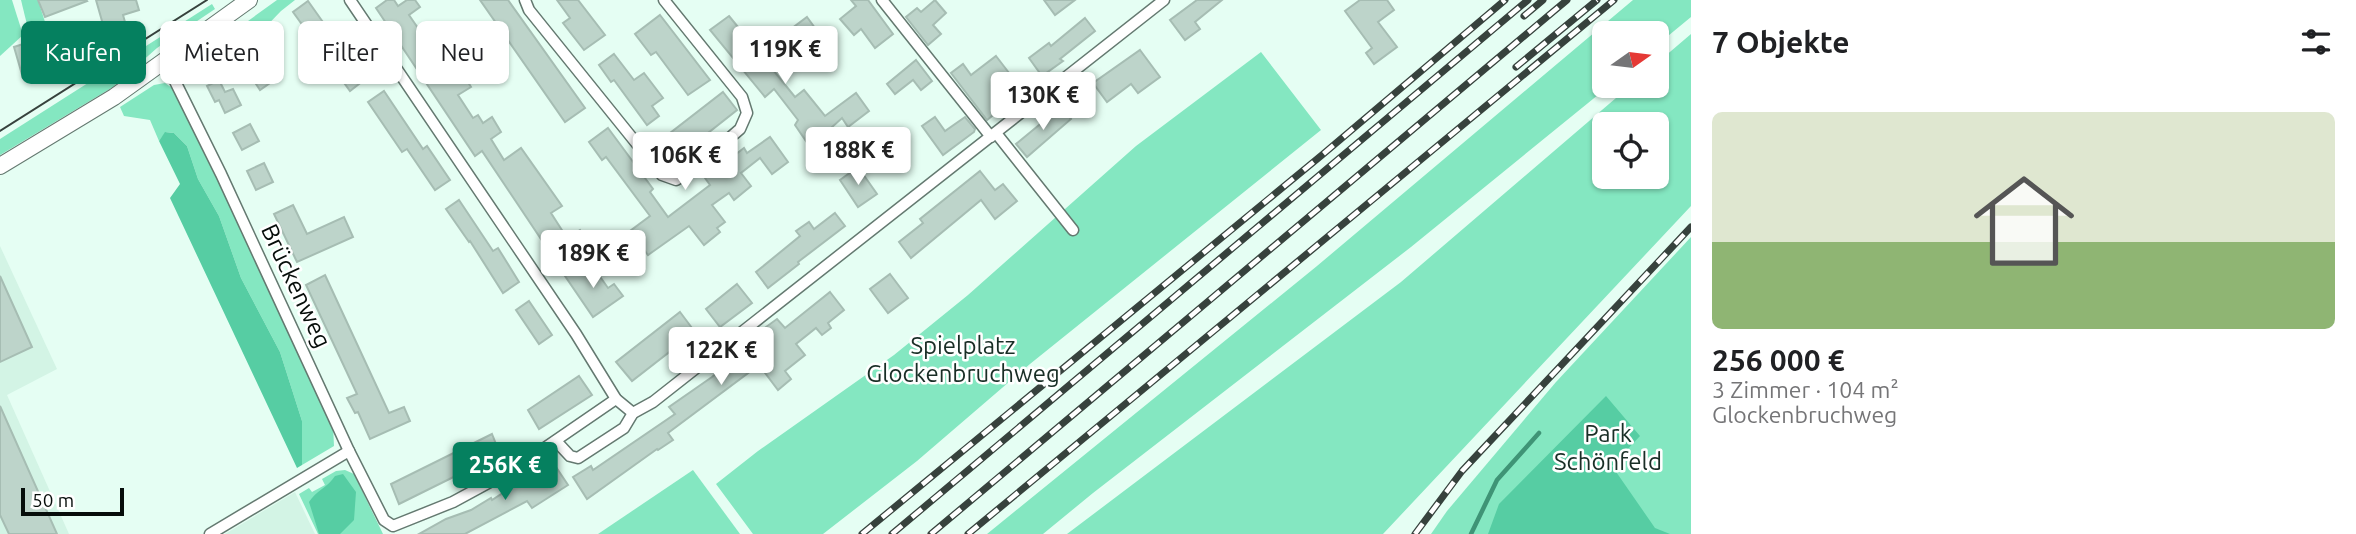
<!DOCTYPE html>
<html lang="de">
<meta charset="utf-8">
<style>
body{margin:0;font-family:Ubuntu,sans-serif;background:#f2f2f2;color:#202124;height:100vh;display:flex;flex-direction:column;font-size:26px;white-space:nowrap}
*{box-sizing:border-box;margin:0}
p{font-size:23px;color:#757577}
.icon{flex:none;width:38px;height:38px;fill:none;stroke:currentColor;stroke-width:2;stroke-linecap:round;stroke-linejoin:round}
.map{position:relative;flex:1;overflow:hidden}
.sheet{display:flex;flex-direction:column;background:#fff;width:665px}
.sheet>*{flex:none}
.guide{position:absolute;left:21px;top:21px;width:665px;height:63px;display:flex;gap:14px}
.needle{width:46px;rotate:76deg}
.tools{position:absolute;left:1592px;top:21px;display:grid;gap:14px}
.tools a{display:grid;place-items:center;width:77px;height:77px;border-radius:10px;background:#fff;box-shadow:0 2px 5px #0004;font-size:35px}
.scale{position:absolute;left:21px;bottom:18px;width:103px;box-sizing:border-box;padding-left:7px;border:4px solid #060d0a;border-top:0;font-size:19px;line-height:24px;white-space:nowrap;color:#060d0a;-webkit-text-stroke:5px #fff;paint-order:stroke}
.price{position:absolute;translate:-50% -60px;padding:0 16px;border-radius:7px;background:#fff;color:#222;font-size:23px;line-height:46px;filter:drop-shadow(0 2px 4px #0008)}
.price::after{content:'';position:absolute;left:50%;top:42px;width:21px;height:16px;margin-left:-10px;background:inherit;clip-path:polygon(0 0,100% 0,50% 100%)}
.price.on{background:#05805f;color:#fff}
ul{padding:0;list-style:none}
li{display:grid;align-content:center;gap:14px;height:371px;padding:0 21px}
li span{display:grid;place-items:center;height:217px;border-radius:10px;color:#555}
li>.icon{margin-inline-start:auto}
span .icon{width:126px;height:126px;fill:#fffc;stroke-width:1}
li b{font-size:30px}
h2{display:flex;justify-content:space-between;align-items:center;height:84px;padding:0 21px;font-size:30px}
.chip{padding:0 24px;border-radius:10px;background:#fff;box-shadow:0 2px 5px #0004;font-size:24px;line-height:63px}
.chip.on{background:#05805f;color:#fff}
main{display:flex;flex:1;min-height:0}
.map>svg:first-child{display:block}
.built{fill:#d3f4e5}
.green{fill:#84e7c1;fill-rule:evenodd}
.forest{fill:#56cda3}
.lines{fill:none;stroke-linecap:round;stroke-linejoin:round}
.stream{stroke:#3f9476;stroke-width:4.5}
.building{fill:#bdd4ca;stroke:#a6bdb3;stroke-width:2}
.minor-casing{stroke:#647970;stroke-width:13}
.secondary-casing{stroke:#647970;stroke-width:18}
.minor{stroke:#fff;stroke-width:10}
.secondary{stroke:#fff;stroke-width:16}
.tram{stroke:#37423d;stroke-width:2}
.rail-casing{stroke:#37423d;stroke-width:7}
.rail{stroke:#fff;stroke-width:4.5;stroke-dasharray:13;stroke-linecap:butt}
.labels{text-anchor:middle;stroke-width:5;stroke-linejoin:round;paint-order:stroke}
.street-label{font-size:24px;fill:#060d0a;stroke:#fff}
.park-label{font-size:24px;fill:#192e26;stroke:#fff}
</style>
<main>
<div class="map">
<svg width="1691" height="534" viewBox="0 0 1691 534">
<rect width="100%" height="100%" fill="#e5fef3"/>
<g class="built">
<polygon points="0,246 57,369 7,395 69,534 0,534"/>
<polygon points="295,492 315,534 225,534"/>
</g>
<g class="green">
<polygon points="0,0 12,0 23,35 0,56"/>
<polygon points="21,0 38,0 46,25 29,33"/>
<polygon points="277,0 295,0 281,11 253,40 189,81 187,70 191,62"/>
<polygon points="1633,0 1691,0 1691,17 1657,45 1657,33 1605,33 1605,86 1609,86 1411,247 1093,493 1043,534 987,534 1317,266"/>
<polygon points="212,4 215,9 157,48 113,87 0,155 0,139"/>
<path d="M1691 34V206L1383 534H1067L1401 282 1630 86H1657V63ZM1605 124H1657V177H1605Z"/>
<polygon points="1261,52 1321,130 1030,364 917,461 823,534 753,534 716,484 758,451 894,355 968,295 1136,146"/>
<polygon points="165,83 175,90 333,425 334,446 302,465 302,421 280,352 241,278 219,216 198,179 187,146 174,133 166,132 159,141 150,120 124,116 120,107 154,85"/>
<polygon points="1691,237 1691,534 1431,534 1447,511 1556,382"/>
<polygon points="345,470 354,474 383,534 318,534 299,494 309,488 312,492 325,485 322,479 336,471"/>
<polygon points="693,470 740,534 598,534"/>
</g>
<g class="forest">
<polygon points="165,132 174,133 187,146 198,179 219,216 241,278 280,352 302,421 302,465 297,468 170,198 180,184 159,141"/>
<polygon points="1606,396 1640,436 1612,466 1655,528 1670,534 1488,534 1499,504"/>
<path d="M343 474 356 492 354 520 340 534H319L309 502C316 491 328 487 335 476Z"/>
</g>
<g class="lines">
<polyline class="stream" points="1471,534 1497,480 1539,433"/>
</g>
<g class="building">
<polygon points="38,0 86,0 87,1 45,17"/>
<polygon points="96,0 136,0 139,10 123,15 125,22 104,28"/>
<polygon points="387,0 394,0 398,6 407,0 415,0 420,7 409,15 429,44 438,38 445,47 432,56 447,79 461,71 471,87 458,95 473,118 478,115 483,123 492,117 501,132 491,139 504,160 521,148 562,206 551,213 567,238 580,230 587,240 555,260 482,151 475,156 376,8"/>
<polygon points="480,0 508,0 585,108 565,122"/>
<polygon points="557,0 578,0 605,35 584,50 563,23 570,18"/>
<polygon points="851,0 868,0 893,34 875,48 861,29 854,35 840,19 856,6"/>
<polygon points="935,0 946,13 933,25 941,34 928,45 906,17 917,8 921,12"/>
<polygon points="1044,0 1075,0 1055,15"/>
<polygon points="1197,0 1222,0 1195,22 1200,29 1185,40 1170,20"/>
<polygon points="1360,0 1387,0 1394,10 1378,22 1397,47 1374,64 1366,53 1372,48 1345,11"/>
<polygon points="308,1 364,80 350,91 293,12"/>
<polygon points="660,15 710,80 688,95 656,52 651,55 635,34"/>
<polygon points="729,16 795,97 804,90 825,116 856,93 869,111 848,127 842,118 810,147 795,125 798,120 774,89 765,97 710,30"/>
<polygon points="807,17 823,39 803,54 787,32"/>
<polygon points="1085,18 1095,31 1060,59 1063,61 1042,76 1029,58 1049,43 1051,46"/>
<polygon points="48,36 56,61 40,66 42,72 23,78 14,47"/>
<polygon points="1140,50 1160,77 1138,93 1131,84 1107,102 1093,83"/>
<polygon points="264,52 280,76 260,90 244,66 254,58 256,53"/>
<polygon points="614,54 634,80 644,73 663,98 652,106 659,116 647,125 614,80 611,82 599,65"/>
<polygon points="996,56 1016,82 994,99 1002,108 987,120 951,73 963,64 971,75"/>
<polygon points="916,60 932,81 921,90 913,80 895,94 887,84"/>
<polygon points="219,80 225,92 233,89 241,105 225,113 219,100 215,102 207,86"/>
<polygon points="384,91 423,149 427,146 450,180 435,190 407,149 402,152 368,102"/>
<polygon points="723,92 737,110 680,155 665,137"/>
<polygon points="1061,107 1071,119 1027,157 1016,144"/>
<polygon points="935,117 945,131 965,117 975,129 974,132 943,155 922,126"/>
<polygon points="250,124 259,141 242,150 233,133"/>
<polygon points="608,128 653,189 650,192 668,217 710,185 705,178 744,148 747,153 770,137 788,162 772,174 760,158 741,173 751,186 734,200 729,193 712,205 725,222 717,228 720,232 704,245 689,226 648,255 630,231 650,216 606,157 602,160 589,142"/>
<polygon points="264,163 273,182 256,190 247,171"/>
<polygon points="858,167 877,194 858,207 840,180"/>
<polygon points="980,171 995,190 1003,184 1017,201 995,219 981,200 911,258 899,242 923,223 920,219"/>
<polygon points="459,200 493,251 498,248 519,282 503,293 470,241 469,242 446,209"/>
<polygon points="293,205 307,234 344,217 353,237 297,262 274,214"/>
<polygon points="835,213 845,226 798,262 799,264 768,288 756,272 800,236 796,231 809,222 814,229"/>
<polygon points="582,265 589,276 596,271 608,288 614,284 623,296 593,317 565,276"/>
<polygon points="890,274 908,298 888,313 870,289"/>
<polygon points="325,275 389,413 404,407 410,421 370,439 358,412 355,413 347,398 357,394 306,285"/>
<polygon points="0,276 32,347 0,362"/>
<polygon points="737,284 752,303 720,327 706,309"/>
<polygon points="830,292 844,310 828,323 831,328 822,335 816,328 796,344 805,355 785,371 791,379 778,390 759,365 668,433 673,440 658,450 657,449 587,499 573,477 591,466 593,470 675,414 669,407 712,377 751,345 748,340 777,319 785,328"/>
<polygon points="529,301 552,335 539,344 516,310"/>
<polygon points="680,312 695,332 632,381 616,362"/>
<polygon points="579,376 592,395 539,429 528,410"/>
<polygon points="0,406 57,534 9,534 0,515"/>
<polygon points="492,434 500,454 399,504 391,484"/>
<polygon points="552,461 568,485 532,508 527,501 465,534 419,534 446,519 471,510 491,498 492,500"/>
</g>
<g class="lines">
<g class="minor-casing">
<g id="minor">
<polyline points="350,0 576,334 616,399 633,413"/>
<polyline points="525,0 529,10 662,175 676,180 695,168 740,129 747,113 742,97 664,0"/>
<polyline points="882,0 991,137"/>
<polyline points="165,61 221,174 349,451 384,520 393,526 453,502 514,469 616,399"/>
<polyline points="996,133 1073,230"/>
<polyline points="556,441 570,456 578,458 624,428 633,413 653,402 1164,0"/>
<polyline points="210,534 349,451"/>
</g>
</g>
<g class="secondary-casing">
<polyline id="secondary" points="0,166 114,97 249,0"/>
</g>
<use href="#minor" class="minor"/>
<use href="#secondary" class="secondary"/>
<polyline class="tram" points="0,131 207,0"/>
<g class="rail-casing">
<g id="rail">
<polyline points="1524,16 1543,0"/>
<polyline points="1516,67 1597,0"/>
<polyline points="862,534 1322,155 1505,0"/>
<polyline points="892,534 1528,0"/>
<polyline points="931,534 1567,0"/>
<polyline points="968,534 1614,0"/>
<polyline points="1415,534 1462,471 1691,227"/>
</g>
</g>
<use href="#rail" class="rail"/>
</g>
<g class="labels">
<g class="street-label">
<text transform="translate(296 286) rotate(65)" y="8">Brückenweg</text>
</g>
<g class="park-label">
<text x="963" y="354">Spielplatz<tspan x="963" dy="28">Glockenbruchweg</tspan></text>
<text x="1608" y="442">Park<tspan x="1608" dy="28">Schönfeld</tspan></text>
</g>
</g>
</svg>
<div class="tools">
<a><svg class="needle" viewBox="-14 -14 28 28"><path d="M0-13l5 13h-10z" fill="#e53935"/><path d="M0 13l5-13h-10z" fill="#757577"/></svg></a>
<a><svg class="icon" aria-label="locate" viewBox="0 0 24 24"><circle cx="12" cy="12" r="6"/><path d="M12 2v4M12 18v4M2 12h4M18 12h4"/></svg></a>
</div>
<div class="scale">50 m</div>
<b class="price" style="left:785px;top:86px">119K €</b>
<b class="price" style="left:1043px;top:132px">130K €</b>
<b class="price" style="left:858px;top:187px">188K €</b>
<b class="price" style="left:685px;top:192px">106K €</b>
<b class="price" style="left:593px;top:290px">189K €</b>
<b class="price" style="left:721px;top:387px">122K €</b>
<b class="price on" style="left:505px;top:502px">256K €</b>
<div class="guide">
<a class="chip on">Kaufen</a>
<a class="chip">Mieten</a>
<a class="chip">Filter</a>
<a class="chip">Neu</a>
</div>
</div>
<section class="sheet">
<h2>7 Objekte<svg class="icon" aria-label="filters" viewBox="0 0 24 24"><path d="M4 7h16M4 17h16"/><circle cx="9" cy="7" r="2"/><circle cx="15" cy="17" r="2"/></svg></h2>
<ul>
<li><span style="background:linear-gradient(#dfe7d0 60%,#8fb573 0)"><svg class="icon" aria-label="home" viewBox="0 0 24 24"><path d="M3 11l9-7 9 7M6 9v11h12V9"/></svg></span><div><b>256 000 €</b><p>3 Zimmer · 104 m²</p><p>Glockenbruchweg</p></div></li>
</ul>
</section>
</main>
